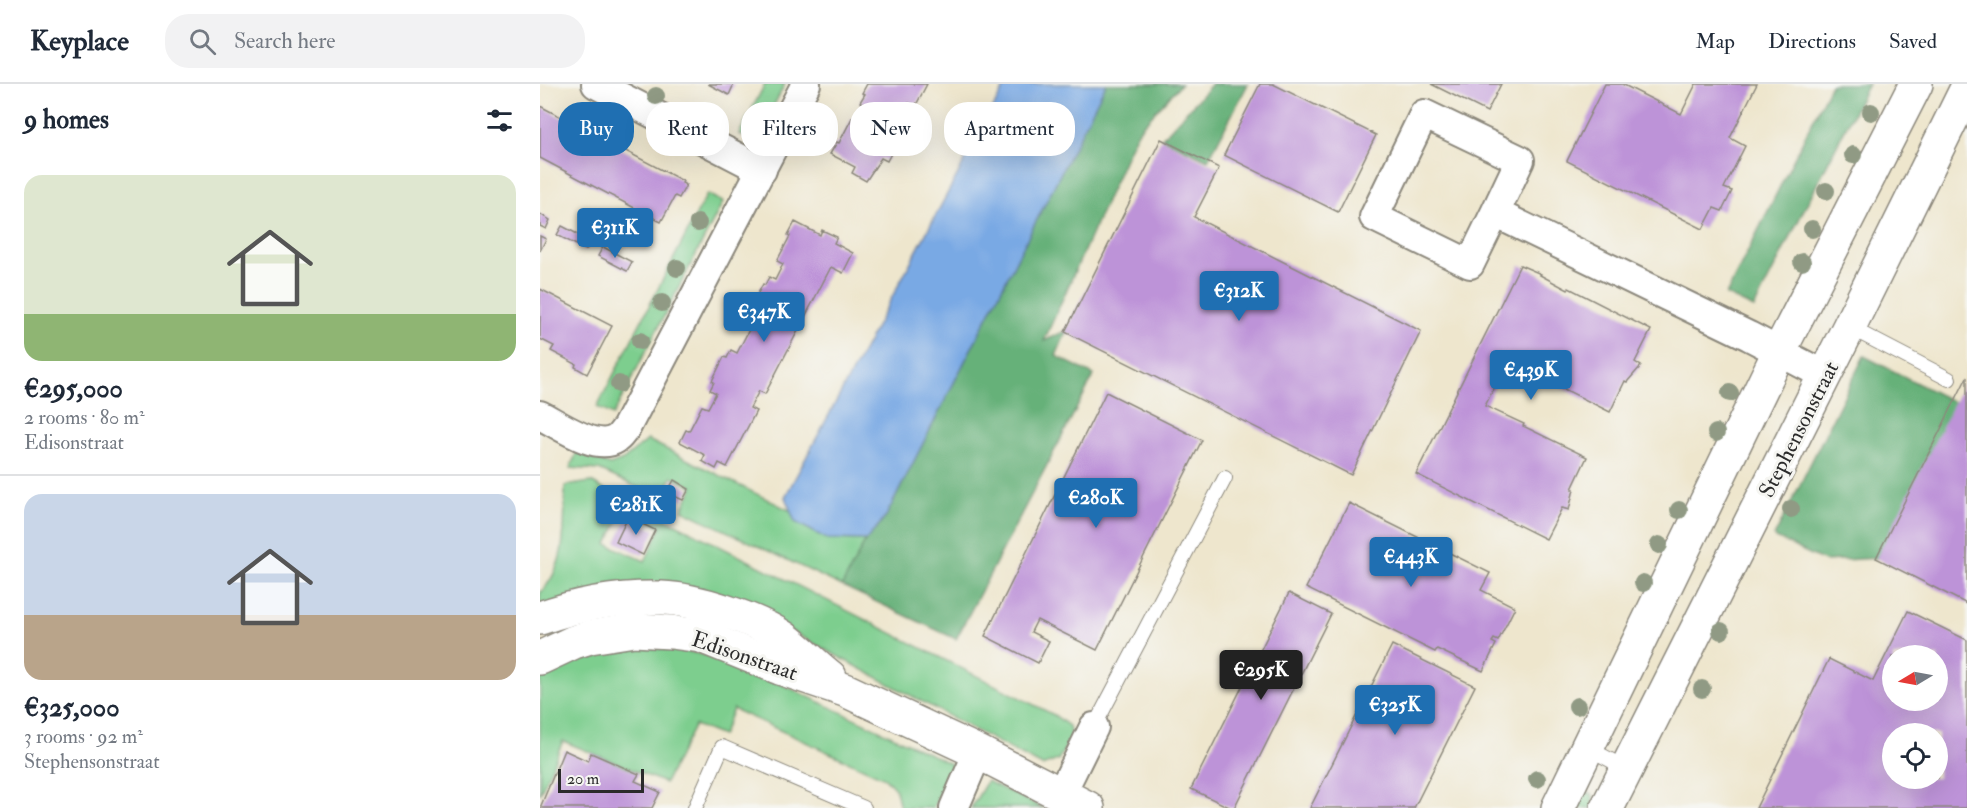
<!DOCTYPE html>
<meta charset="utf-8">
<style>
body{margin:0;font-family:"IM FELL Double Pica",serif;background:#f2f2f3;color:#1f2937;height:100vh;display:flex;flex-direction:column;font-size:22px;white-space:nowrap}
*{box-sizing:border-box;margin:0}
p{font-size:20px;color:#747a83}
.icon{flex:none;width:33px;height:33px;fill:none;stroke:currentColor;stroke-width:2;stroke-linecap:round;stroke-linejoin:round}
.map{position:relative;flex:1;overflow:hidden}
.sheet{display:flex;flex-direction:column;background:#fff;width:540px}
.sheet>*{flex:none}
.banner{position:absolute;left:18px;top:18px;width:570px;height:54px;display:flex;gap:12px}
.needle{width:39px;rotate:260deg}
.fabs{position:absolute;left:1342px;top:561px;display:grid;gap:12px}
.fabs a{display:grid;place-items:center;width:66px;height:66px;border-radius:50%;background:#fff;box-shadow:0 6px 24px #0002;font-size:30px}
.scale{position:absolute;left:18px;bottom:15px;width:86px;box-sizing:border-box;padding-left:6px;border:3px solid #2b2b2b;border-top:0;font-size:16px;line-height:21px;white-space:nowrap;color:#2b2b2b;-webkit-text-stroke:4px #f6f6f2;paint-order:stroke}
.price{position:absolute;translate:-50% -51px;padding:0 14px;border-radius:6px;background:#1f6fb2;color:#fff;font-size:20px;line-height:39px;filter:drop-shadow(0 2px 3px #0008)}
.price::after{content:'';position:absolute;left:50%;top:36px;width:18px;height:14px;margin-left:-9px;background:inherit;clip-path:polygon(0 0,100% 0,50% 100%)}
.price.on{background:#222;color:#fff}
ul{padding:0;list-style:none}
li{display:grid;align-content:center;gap:12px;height:318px;padding:0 24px}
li+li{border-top:2px solid #e0e1e3}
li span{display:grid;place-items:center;height:186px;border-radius:18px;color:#555}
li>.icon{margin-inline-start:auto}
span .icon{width:108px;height:108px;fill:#fffc;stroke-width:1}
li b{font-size:26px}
h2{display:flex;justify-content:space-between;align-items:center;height:72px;padding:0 24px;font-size:26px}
.tag{padding:0 21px;border-radius:24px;background:#fff;box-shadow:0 6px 24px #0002;font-size:21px;line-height:54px}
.tag.on{background:#1f6fb2;color:#fff}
header{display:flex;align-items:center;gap:36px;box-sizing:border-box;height:84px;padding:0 30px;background:#fff;border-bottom:2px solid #e0e1e3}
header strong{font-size:28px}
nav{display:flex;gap:33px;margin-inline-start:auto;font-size:21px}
.search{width:420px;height:54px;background:#f2f2f3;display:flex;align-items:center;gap:15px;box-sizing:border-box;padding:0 21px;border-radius:24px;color:#747a83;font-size:22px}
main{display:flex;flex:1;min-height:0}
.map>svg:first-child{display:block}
.green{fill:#7dce8e;stroke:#547c5c;stroke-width:1.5}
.forest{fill:#66b179;stroke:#486e52;stroke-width:1.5}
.water{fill:#79a9e4;stroke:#526a88;stroke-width:1.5}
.building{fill:#bd93d8;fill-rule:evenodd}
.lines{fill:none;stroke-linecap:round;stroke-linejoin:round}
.service-casing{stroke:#8c887c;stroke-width:16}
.minor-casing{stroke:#8c887c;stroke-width:32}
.tertiary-casing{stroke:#8c887c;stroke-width:36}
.service{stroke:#fff;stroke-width:14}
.minor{stroke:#fff;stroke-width:28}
.tertiary{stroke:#fff;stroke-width:33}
.tree{fill:#909a84}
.labels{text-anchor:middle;stroke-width:6;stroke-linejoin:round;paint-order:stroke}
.street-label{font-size:22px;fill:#2b2b2b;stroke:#f6f6f2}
</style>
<header>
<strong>Keyplace</strong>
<div class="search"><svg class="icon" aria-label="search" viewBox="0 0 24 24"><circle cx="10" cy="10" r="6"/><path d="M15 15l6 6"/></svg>Search here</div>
<nav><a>Map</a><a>Directions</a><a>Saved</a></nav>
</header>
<main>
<section class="sheet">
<h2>9 homes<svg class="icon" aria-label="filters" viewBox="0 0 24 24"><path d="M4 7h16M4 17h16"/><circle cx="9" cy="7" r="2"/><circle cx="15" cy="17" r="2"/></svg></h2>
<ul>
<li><span style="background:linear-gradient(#dfe7d0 75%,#8fb573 0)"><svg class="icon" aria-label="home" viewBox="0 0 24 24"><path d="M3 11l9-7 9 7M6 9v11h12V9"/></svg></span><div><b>€295,000</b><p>2 rooms · 80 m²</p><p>Edisonstraat</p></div></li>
<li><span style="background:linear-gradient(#c9d6e8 65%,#b9a48a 0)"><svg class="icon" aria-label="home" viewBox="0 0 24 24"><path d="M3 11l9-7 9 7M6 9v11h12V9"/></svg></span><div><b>€325,000</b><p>3 rooms · 92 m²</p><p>Stephensonstraat</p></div></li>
</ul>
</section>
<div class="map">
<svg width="1427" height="724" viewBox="0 0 1427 724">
<rect width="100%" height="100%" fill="#f6f6f2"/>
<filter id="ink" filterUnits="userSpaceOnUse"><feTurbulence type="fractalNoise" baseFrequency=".0167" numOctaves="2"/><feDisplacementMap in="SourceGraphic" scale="12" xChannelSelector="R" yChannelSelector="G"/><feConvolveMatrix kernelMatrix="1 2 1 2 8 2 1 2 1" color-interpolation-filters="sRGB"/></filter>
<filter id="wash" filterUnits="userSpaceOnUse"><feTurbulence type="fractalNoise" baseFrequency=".008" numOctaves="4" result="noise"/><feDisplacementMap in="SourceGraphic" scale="24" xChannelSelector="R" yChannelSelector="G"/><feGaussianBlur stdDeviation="1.35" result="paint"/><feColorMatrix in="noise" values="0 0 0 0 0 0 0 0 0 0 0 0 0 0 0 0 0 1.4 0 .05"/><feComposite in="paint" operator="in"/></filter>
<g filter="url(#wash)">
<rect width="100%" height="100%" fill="#eee6cd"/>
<g class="green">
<polygon points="225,0 245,0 215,58 199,50"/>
<polygon points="167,110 183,118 73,331 57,323"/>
<polygon points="108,356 251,427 255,438 287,455 326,456 302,502 142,426 153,403 132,393 121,414 59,386 30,384 37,368 70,381 83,376"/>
<path d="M51 398 88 419 67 460 105 477 121 443 93 429 98 421 514 631 529 642 531 654 518 676 502 682 245 544 183 518 0 527V509C28 482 24 438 25 402Z"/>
<polygon points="89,563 136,565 190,576 414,681 393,724 360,724 356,706 345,694 193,625 182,652 155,641 125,699 23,657 0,710 0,587 44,571"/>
<polygon points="447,697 503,724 431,724"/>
<polygon points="1040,705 1053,711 1052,724 1030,724"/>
</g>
<g class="forest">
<polygon points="566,0 641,0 601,43 592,59 504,257 527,246 516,272 554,291 416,555 302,502 326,456 345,434"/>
<polygon points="672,0 708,0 668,76 622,54"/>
<polygon points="1291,0 1328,0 1214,224 1186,211"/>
<polygon points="1324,272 1416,319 1339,474 1284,477 1234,453"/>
</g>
<polygon class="water" points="466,0 566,0 345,434 326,456 287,455 255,438 245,413"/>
<g id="blocks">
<g class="building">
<polygon points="168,0 194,0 189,11"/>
<polygon points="327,0 387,0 376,21 369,19 360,36 367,39 347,77 341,74 326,97 312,89 315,83 290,70 297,58 299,59 312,34 318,37 326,21 320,18 325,10 322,9"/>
<polygon points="720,0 733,0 836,51 798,128 684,71"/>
<polygon points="891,0 961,0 947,28"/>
<polygon points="1065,0 1082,0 1141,30 1156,0 1217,0 1190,54 1205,62 1184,104 1192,107 1182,127 1174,124 1163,145 1027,77"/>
<polygon points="0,22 143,97 142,99 146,101 139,114 135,112 121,138 0,74"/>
<polygon points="621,55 679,84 654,133 881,247 811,391 525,248"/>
<polygon points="0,130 10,136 6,145 0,142"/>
<polygon points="255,138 280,151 282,146 297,153 294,159 313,169 303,189 291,183 225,310 219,307 210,324 216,327 187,383 179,379 176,385 162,377 165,371 140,358 146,346 149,347 162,322 168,324 176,309 170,306 174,298 172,297 184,273 187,274 191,266 197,269 214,236 208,233 213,225 210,224 223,200 225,201 229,193 235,196 243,180 237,177 250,152 248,151"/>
<polygon points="22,142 51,157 46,166 17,151"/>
<polygon points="0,152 6,155 0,167"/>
<polygon points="63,163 92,178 87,187 58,172"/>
<polygon points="980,181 1001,190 1000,191 1028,206 1029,204 1111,246 1095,278 1101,282 1087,298 1085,297 1070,328 1006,296 1005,298 968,277 945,322 984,340 983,342 1047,373 1032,405 1034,405 1029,426 1022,424 1006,455 876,390"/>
<polygon points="0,205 72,242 47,290 35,283 36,280 11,267 14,262 0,255"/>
<polygon points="1427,293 1427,520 1336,474"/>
<polygon points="566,308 662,356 557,566 497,536 491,548 509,557 498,579 445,552"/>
<polygon points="134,396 149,405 143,416 127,409"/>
<polygon points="809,419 950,489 941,506 975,523 958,557 954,555 952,558 956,560 943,587 897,565 895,568 766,504"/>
<polygon points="88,433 115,446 103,471 76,458"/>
<polygon points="749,509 791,530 694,724 691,724 651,705"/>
<path d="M1368 527 1427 556V724H1216L1289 575 1333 597ZM1353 572H1398V616H1353ZM1353 650H1398V694H1353Z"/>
<polygon points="852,561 935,602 874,724 770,724"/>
<polygon points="24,666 48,677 51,669 99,690 95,697 120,708 112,724 0,724"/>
</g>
</g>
</g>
<g filter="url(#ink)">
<use href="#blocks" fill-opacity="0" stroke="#8c887c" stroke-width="1.5"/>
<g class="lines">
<g class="service-casing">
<g id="service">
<polyline points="1309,243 1409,295"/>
<polyline points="554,643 685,394"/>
<polyline points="1048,664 1087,685"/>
<polyline points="155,724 182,663 324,724"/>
</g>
</g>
<g class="minor-casing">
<g id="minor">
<polyline points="56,0 222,86"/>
<polyline points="955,129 930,180 834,133 884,30 980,76 955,129 1209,252 1284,291"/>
<path d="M0 331C18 340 56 368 76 355 80 353 83 347 86 344L266 0"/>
<polyline points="521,710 554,643"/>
<polyline points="414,724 438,668"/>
</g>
</g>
<g class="tertiary-casing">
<g id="tertiary">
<path d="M0 534C38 520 82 513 122 514 156 515 216 535 244 554 260 566 275 581 290 593"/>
<polyline points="0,574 34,558 50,553 94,546 131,548 161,552 240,584 305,606 438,668 548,724"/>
<polyline points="1018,724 1239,268 1376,0"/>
<polyline points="1067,724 1309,243 1427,4"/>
</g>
</g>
<use href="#service" class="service"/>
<use href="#minor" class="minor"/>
<use href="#tertiary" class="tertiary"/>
</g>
<g class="tree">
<circle cx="116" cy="12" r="9"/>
<circle cx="1331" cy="28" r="9"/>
<circle cx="219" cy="31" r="9"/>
<circle cx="1313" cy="71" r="9"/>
<circle cx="1286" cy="107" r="9"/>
<circle cx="158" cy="139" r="9"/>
<circle cx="1272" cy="145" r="9"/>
<circle cx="1262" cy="178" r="9"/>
<circle cx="137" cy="184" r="9"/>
<circle cx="122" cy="219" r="9"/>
<circle cx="100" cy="257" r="9"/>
<circle cx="79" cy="300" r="9"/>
<circle cx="1190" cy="309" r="9"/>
<circle cx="1176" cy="349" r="9"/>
<circle cx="1251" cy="425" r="9"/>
<circle cx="1139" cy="426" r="9"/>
<circle cx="1119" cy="461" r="9"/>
<circle cx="1103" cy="499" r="9"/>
<circle cx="1181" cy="547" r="9"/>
<circle cx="1162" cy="605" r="9"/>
<circle cx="1037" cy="622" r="9"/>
<circle cx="997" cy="695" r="9"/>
</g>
</g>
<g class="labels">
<g class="street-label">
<text transform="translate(1258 345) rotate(-63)" y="8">Stephensonstraat</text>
<text transform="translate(205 571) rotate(19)" y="8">Edisonstraat</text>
</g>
</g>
</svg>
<div class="fabs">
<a><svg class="needle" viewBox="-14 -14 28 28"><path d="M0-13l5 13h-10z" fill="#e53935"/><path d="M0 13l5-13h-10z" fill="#747a83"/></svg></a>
<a><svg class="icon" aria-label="locate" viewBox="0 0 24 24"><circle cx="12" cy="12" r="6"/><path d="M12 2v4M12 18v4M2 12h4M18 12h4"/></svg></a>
</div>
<div class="scale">20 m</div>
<b class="price" style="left:75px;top:175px">€311K</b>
<b class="price" style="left:699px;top:238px">€312K</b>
<b class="price" style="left:224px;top:259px">€347K</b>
<b class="price" style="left:991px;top:317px">€439K</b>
<b class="price" style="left:556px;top:445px">€280K</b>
<b class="price" style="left:96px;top:452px">€281K</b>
<b class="price" style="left:871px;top:504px">€443K</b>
<b class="price on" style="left:721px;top:617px">€295K</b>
<b class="price" style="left:855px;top:652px">€325K</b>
<div class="banner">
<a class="tag on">Buy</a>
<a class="tag">Rent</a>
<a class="tag">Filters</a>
<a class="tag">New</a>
<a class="tag">Apartment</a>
</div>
</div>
</main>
